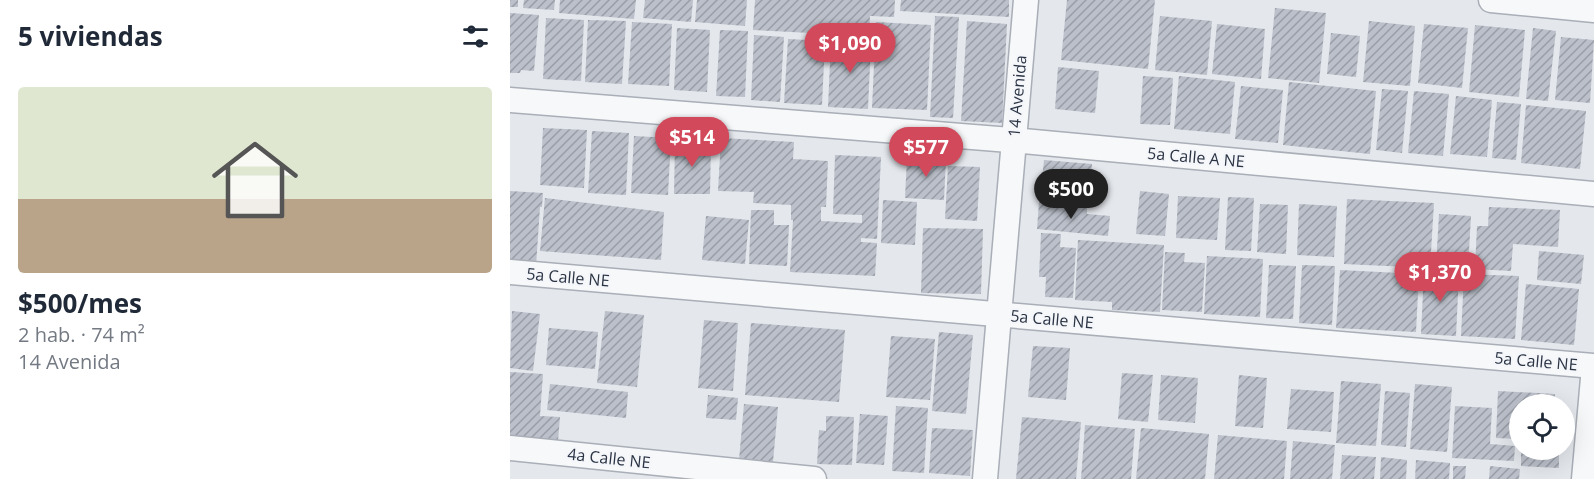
<!DOCTYPE html>
<html lang="es">
<meta charset="utf-8">
<style>
body{margin:0;font-family:"Open Sans",sans-serif;background:#f2f2f3;color:#1f2937;height:100vh;display:flex;flex-direction:column;font-size:22px;white-space:nowrap}
*{box-sizing:border-box;margin:0}
p{font-size:20px;color:#747a83}
.icon{flex:none;width:33px;height:33px;fill:none;stroke:currentColor;stroke-width:2;stroke-linecap:round;stroke-linejoin:round}
.map{position:relative;flex:1;overflow:hidden}
.details{display:flex;flex-direction:column;background:#fff;width:510px}
.details>*{flex:none}
.fabs{position:absolute;left:999px;top:394px;display:grid;gap:12px}
.fabs a{display:grid;place-items:center;width:66px;height:66px;border-radius:50%;background:#fff;box-shadow:0 6px 24px #0002;font-size:30px}
.price{position:absolute;translate:-50% -51px;padding:0 14px;border-radius:21px;background:#d1495b;color:#fff;font-size:20px;line-height:39px;filter:drop-shadow(0 2px 3px #0008)}
.price::after{content:'';position:absolute;left:50%;top:36px;width:18px;height:14px;margin-left:-9px;background:inherit;clip-path:polygon(0 0,100% 0,50% 100%)}
.price.selected{background:#222;color:#fff}
ul{padding:0;list-style:none}
li{display:grid;align-content:center;gap:12px;height:318px;padding:0 18px}
li span{display:grid;place-items:center;height:186px;border-radius:6px;color:#555}
li>.icon{margin-inline-start:auto}
span .icon{width:108px;height:108px;fill:#fffc;stroke-width:1}
li b{font-size:26px}
h2{display:flex;justify-content:space-between;align-items:center;height:72px;padding:0 18px;font-size:26px}
main{display:flex;flex:1;min-height:0}
.map>svg:first-child{display:block}
.building{fill:url(#building-hatch)}
.lines{fill:none;stroke-linecap:round;stroke-linejoin:round}
.minor-casing{stroke:#a9aeb7;stroke-width:27}
.minor{stroke:#f7f8fa;stroke-width:24}
.labels{text-anchor:middle;stroke-width:4.5;stroke-linejoin:round;paint-order:stroke}
.street-label{font-size:16px;fill:#2b3445;stroke:#f4f6f9}
</style>
<main>
<section class="details">
<h2>5 viviendas<svg class="icon" aria-label="filters" viewBox="0 0 24 24"><path d="M4 7h16M4 17h16"/><circle cx="9" cy="7" r="2"/><circle cx="15" cy="17" r="2"/></svg></h2>
<ul>
<li><span style="background:linear-gradient(#dfe7d0 60%,#b9a48a 0)"><svg class="icon" aria-label="home" viewBox="0 0 24 24"><path d="M3 11l9-7 9 7M6 9v11h12V9"/></svg></span><div><b>$500/mes</b><p>2 hab. · 74 m²</p><p>14 Avenida</p></div></li>
</ul>
</section>
<div class="map">
<svg width="1084" height="479" viewBox="0 0 1084 479">
<defs>
<pattern id="building-hatch" width="6" height="6" patternUnits="userSpaceOnUse" patternTransform="scale(1.5)"><rect width="6" height="6" fill="#bbc0ca"/><path d="M-1 1l2-2M0 6l6-6M5 7l2-2" fill="none" stroke="#989da6"/></pattern>
</defs>
<rect width="100%" height="100%" fill="#e4e7ec"/>
<g class="building">
<rect x="0" y="0" width="8" height="7"/>
<polygon points="14,0 45,0 44,10 13,8"/>
<polygon points="50,0 126,0 124,19 49,13"/>
<polygon points="135,0 183,0 181,22 133,18"/>
<polygon points="187,0 237,0 235,26 185,22"/>
<polygon points="245,0 385,0 384,17 360,16 359,36 243,30"/>
<polygon points="391,0 499,0 499,17 390,11"/>
<polygon points="557,0 645,0 638,69 551,60"/>
<polygon points="765,8 816,13 809,83 758,78"/>
<polygon points="0,13 29,15 24,71 11,70 10,73 0,73"/>
<polygon points="425,16 449,17 443,118 420,117"/>
<polygon points="650,16 702,21 697,75 645,70"/>
<polygon points="36,18 74,20 71,81 33,79"/>
<polygon points="78,20 116,21 112,84 75,82"/>
<polygon points="457,21 497,24 492,123 451,121"/>
<polygon points="859,21 905,26 900,86 853,82"/>
<polygon points="122,22 162,24 159,86 118,84"/>
<polygon points="366,22 421,25 417,110 362,108"/>
<polygon points="707,24 755,29 751,79 702,74"/>
<polygon points="914,24 958,28 952,88 908,83"/>
<polygon points="965,25 1015,30 1009,97 959,92"/>
<polygon points="167,28 200,30 197,92 164,90"/>
<polygon points="1023,28 1046,31 1038,101 1016,99"/>
<polygon points="210,30 238,31 235,97 206,96"/>
<polygon points="821,33 850,36 846,77 817,74"/>
<polygon points="244,35 274,37 270,102 241,100"/>
<polygon points="1051,37 1084,40 1080,103 1045,100"/>
<polygon points="278,39 315,41 312,105 274,103"/>
<polygon points="321,40 361,42 358,109 318,107"/>
<polygon points="548,67 589,71 585,113 545,109"/>
<polygon points="633,76 663,78 660,125 630,124"/>
<polygon points="669,76 725,82 720,134 664,129"/>
<polygon points="779,82 866,91 860,154 773,145"/>
<polygon points="731,86 773,90 768,143 725,139"/>
<polygon points="872,89 898,91 892,153 866,150"/>
<polygon points="904,91 939,94 933,156 898,153"/>
<polygon points="946,96 982,100 977,157 940,154"/>
<polygon points="987,102 1011,104 1006,160 982,158"/>
<polygon points="1016,105 1076,111 1070,169 1011,163"/>
<polygon points="33,128 77,130 74,188 30,185"/>
<polygon points="82,131 119,133 116,195 78,193"/>
<polygon points="124,136 161,138 158,195 121,193"/>
<polygon points="211,138 284,142 283,159 318,161 316,207 311,207 311,221 352,223 352,215 323,214 325,155 371,157 367,239 351,238 351,242 367,243 365,276 280,272 283,220 281,220 281,205 243,203 244,192 208,191"/>
<polygon points="165,143 201,143 200,194 164,194"/>
<polygon points="397,157 436,159 434,200 395,198"/>
<polygon points="534,160 582,164 578,204 530,199"/>
<polygon points="438,166 470,167 467,221 435,219"/>
<polygon points="0,191 33,193 32,207 30,207 26,266 0,264"/>
<polygon points="630,191 659,194 655,236 626,234"/>
<polygon points="668,196 710,198 707,240 666,238"/>
<polygon points="718,197 744,198 741,251 715,250"/>
<polygon points="35,198 154,212 151,260 30,251"/>
<polygon points="837,199 924,203 920,268 834,264"/>
<polygon points="373,200 407,202 405,245 371,243"/>
<polygon points="529,202 577,206 577,214 600,216 598,236 527,229"/>
<polygon points="750,204 778,205 776,254 747,252"/>
<polygon points="789,204 827,206 824,257 787,255"/>
<polygon points="979,207 1050,210 1048,247 1003,244 1001,271 965,269 967,226 978,226"/>
<polygon points="241,210 264,210 264,225 279,225 277,266 239,264"/>
<polygon points="929,214 961,216 958,268 926,266"/>
<polygon points="196,216 239,220 235,264 192,260"/>
<polygon points="413,228 473,229 471,294 411,293"/>
<polygon points="531,233 551,234 550,247 566,248 563,298 535,297 536,277 529,277"/>
<polygon points="568,240 654,245 650,312 602,310 602,302 565,300"/>
<polygon points="1029,251 1074,255 1071,284 1027,280"/>
<polygon points="655,252 675,253 674,262 695,263 692,312 652,310"/>
<polygon points="697,256 753,259 750,317 694,314"/>
<polygon points="759,265 786,266 783,319 756,318"/>
<polygon points="792,265 825,266 822,325 789,323"/>
<polygon points="830,270 909,274 906,332 826,328"/>
<polygon points="914,271 949,273 946,336 911,334"/>
<polygon points="954,274 1009,276 1005,339 951,336"/>
<polygon points="1016,284 1069,289 1064,345 1011,340"/>
<polygon points="2,311 30,314 23,371 0,368"/>
<polygon points="95,311 134,315 127,387 87,383"/>
<polygon points="194,320 228,323 223,391 188,388"/>
<polygon points="241,323 335,330 329,402 235,395"/>
<polygon points="39,328 88,332 85,369 36,365"/>
<polygon points="429,332 463,335 456,414 422,411"/>
<polygon points="381,336 425,339 420,400 376,397"/>
<polygon points="523,346 560,348 556,400 518,397"/>
<polygon points="0,372 33,374 30,416 50,417 48,441 0,439"/>
<polygon points="612,373 643,375 638,422 608,419"/>
<polygon points="651,375 688,378 685,423 648,420"/>
<polygon points="729,375 757,378 753,428 725,426"/>
<polygon points="831,381 871,384 866,446 826,443"/>
<polygon points="40,384 118,392 116,418 37,410"/>
<polygon points="905,384 942,387 937,452 900,449"/>
<polygon points="781,389 824,392 821,432 777,429"/>
<polygon points="875,391 900,393 896,447 871,445"/>
<polygon points="988,391 1045,394 1044,405 1010,405 1010,439 986,438"/>
<polygon points="198,395 228,398 226,420 196,418"/>
<polygon points="234,404 268,407 263,462 229,460"/>
<polygon points="386,406 418,408 414,473 382,471"/>
<polygon points="945,406 982,408 980,444 1005,446 1004,461 942,458"/>
<polygon points="350,414 378,416 374,465 346,463"/>
<polygon points="316,416 344,417 342,465 307,464 309,430 316,431"/>
<polygon points="512,417 571,422 566,479 506,479"/>
<polygon points="575,425 625,429 621,479 571,479"/>
<polygon points="422,428 463,430 460,476 419,473"/>
<polygon points="631,428 699,434 695,479 626,479"/>
<polygon points="708,435 777,441 774,479 704,479"/>
<polygon points="783,441 825,445 822,479 780,479"/>
<polygon points="1011,450 1049,450 1049,468 1011,466"/>
<polygon points="832,455 866,457 864,479 830,479"/>
<polygon points="871,457 897,460 896,479 870,479"/>
<polygon points="906,460 940,463 939,479 905,479"/>
<polygon points="943,466 956,466 955,479 943,479"/>
<polygon points="980,466 1010,469 1009,479 979,479"/>
</g>
<g class="lines">
<g class="minor-casing">
<g id="minor">
<polyline points="981,0 1084,10"/>
<polyline points="0,100 513,141 1084,194"/>
<polyline points="0,272 1084,366"/>
<polyline points="0,448 304,479"/>
<polyline points="475,479 516,0"/>
<polyline points="1074,479 1084,367"/>
</g>
</g>
<use href="#minor" class="minor"/>
</g>
<g class="labels">
<g class="street-label">
<text transform="translate(507 96) rotate(-85)" y="6">14 Avenida</text>
<text transform="translate(686 157) rotate(5)" y="6">5a Calle A NE</text>
<text transform="translate(58 277) rotate(5)" y="6">5a Calle NE</text>
<text transform="translate(542 319) rotate(5)" y="6">5a Calle NE</text>
<text transform="translate(1026 361) rotate(5)" y="6">5a Calle NE</text>
<text transform="translate(99 458) rotate(6)" y="6">4a Calle NE</text>
</g>
</g>
</svg>
<div class="fabs">
<a><svg class="icon" aria-label="locate" viewBox="0 0 24 24"><circle cx="12" cy="12" r="6"/><path d="M12 2v4M12 18v4M2 12h4M18 12h4"/></svg></a>
</div>
<b class="price" style="left:340px;top:74px">$1,090</b>
<b class="price" style="left:182px;top:168px">$514</b>
<b class="price" style="left:416px;top:178px">$577</b>
<b class="price selected" style="left:561px;top:220px">$500</b>
<b class="price" style="left:930px;top:303px">$1,370</b>
</div>
</main>
